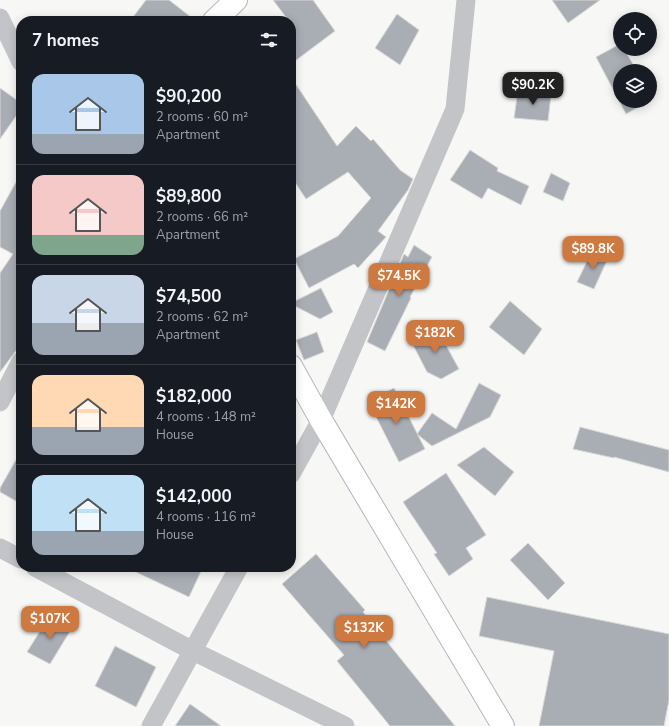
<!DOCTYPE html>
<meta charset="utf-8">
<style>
body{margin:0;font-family:"Nunito Sans",sans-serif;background:#20242c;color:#f1f3f6;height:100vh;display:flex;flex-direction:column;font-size:15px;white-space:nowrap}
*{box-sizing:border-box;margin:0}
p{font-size:13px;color:#9ea1a6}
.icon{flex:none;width:22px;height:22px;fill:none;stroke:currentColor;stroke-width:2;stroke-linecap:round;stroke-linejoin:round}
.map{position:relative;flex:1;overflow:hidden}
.drawer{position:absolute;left:16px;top:16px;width:280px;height:556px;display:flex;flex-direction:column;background:#171b24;border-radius:16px;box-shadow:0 2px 10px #0003}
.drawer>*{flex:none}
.buttons{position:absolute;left:613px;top:12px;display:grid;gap:8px}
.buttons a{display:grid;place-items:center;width:44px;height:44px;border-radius:50%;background:#171b24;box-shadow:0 2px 10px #0003;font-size:20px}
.price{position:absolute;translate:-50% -34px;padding:0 9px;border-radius:8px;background:#cd7940;color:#fff;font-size:13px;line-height:26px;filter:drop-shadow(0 1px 2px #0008)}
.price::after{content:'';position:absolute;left:50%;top:24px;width:12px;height:9px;margin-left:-6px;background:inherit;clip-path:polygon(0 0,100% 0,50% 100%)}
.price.on{background:#222;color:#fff}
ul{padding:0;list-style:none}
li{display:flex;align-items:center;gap:12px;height:100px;padding:0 16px}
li+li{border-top:1px solid #363941}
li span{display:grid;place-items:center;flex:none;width:112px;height:80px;border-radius:12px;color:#555}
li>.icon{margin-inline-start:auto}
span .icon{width:48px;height:48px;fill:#fffc;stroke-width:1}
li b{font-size:17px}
h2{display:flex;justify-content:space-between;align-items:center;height:48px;padding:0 16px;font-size:17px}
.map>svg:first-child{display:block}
.building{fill:#a9adb4;stroke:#d9d9d8}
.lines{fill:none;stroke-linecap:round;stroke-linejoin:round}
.secondary-casing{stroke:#b4b7bc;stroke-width:24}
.street{stroke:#c2c4c8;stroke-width:19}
.secondary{stroke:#fff;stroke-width:22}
</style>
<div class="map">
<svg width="669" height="726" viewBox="0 0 669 726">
<rect width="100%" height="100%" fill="#f7f8f5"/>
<g class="building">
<polygon points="146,0 169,0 196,21 130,21"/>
<polygon points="273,0 313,0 335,31 291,64 291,21 289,21"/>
<polygon points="552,0 600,0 568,23"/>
<polygon points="397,14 419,30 400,65 375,48"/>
<polygon points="620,44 620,49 624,49 637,71 620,71 620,101 649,101 626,114 596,57"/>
<polygon points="291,77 337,146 356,126 371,141 373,139 400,170 413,179 408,190 378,231 386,237 358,268 354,264 309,288 294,259 338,236 371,198 348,172 306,199 291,176"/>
<polygon points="0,88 21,103 21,109 0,139"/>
<polygon points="518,90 551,95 548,121 514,118"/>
<polygon points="470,150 498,168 497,171 529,186 521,205 488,188 482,199 450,180"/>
<polygon points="21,173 21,344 0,372 0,273 13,254 0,247 0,211"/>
<polygon points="551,173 570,183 563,201 543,192"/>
<polygon points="414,245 432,257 410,297 411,298 385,351 367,342 404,254 408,257"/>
<polygon points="592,251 608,258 594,289 577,282"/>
<polygon points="321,288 333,312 320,319 291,304 291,303"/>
<polygon points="510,301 542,329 524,355 489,327"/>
<polygon points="436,327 459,369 441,379 427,372 411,341"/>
<polygon points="317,332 324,352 304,360 296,340"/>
<polygon points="479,383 501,395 490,417 432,446 417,434 432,413 456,429"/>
<polygon points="394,388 425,449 399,462 368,401"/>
<polygon points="580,427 669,450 669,472 614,457 614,458 573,449"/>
<polygon points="484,447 514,472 495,496 457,465"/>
<polygon points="21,451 21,504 0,492 0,488"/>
<polygon points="446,473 486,535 466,548 473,559 449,576 434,554 437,553 403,502"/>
<polygon points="528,543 565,583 548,600 510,560"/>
<polygon points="316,554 365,610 363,612 455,726 390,726 337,661 344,655 282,584"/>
<polygon points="125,567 203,567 189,597"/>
<polygon points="487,597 669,634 669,700 664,726 539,726 554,651 479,636"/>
<polygon points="50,615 72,628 50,664 27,652"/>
<polygon points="115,646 156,667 136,707 95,686"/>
<polygon points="190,704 221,726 175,726"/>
</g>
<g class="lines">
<g class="secondary-casing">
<g id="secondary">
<polyline points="214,21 236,0"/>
<polyline points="291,366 321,420 503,726"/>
</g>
</g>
<g class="street">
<polyline points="0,18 21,62"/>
<polyline points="0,402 21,361"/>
<polyline points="291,474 321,420 455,109 466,0"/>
<polyline points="0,548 21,559"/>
<polyline points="35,567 193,651 345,726"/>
<polyline points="151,726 239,567"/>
</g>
<use href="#secondary" class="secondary"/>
</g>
</svg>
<div class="buttons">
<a><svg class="icon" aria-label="locate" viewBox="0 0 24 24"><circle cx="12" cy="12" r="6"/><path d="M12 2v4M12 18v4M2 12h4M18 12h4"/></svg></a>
<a><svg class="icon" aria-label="layers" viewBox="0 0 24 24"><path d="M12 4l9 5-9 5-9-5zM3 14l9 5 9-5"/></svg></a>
</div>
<b class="price on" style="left:533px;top:106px">$90.2K</b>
<b class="price" style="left:593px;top:270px">$89.8K</b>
<b class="price" style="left:399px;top:297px">$74.5K</b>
<b class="price" style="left:435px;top:354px">$182K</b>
<b class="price" style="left:396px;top:425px">$142K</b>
<b class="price" style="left:50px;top:640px">$107K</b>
<b class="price" style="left:364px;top:649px">$132K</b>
<section class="drawer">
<h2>7 homes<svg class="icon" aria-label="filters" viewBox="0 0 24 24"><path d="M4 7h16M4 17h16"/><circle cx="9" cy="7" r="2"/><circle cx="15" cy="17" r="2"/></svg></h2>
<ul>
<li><span style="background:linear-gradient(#a9c7e8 75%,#9aa5b1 0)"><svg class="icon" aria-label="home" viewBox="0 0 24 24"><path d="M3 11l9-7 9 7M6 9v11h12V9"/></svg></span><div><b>$90,200</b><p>2 rooms · 60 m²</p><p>Apartment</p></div></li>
<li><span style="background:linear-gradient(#f6c9c9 75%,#7fa58c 0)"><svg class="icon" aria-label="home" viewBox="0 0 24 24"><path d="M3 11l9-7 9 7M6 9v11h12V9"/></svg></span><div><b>$89,800</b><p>2 rooms · 66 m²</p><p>Apartment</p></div></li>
<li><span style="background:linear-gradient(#c9d6e8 60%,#9aa5b1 0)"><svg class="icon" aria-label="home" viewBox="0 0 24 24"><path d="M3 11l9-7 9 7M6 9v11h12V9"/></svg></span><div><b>$74,500</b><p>2 rooms · 62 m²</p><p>Apartment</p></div></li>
<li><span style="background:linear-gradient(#ffd9b3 65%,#9aa5b1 0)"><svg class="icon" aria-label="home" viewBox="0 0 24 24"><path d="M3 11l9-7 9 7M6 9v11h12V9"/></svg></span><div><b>$182,000</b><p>4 rooms · 148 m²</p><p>House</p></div></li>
<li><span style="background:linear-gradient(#bfe0f5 70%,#9aa5b1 0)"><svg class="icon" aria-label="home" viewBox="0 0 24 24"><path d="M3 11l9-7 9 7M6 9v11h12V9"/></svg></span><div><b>$142,000</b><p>4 rooms · 116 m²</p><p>House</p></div></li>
</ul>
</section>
</div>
